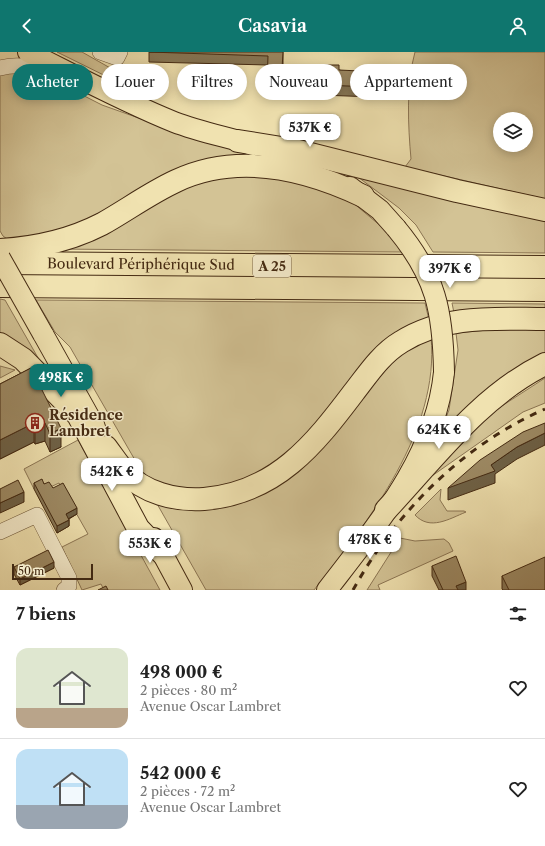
<!DOCTYPE html>
<html lang="fr">
<meta charset="utf-8">
<style>
body{margin:0;font-family:"Libre Caslon Text",serif;background:#f2f2f2;color:#222;height:100vh;display:flex;flex-direction:column;font-size:15px;white-space:nowrap}
*{box-sizing:border-box;margin:0}
p{font-size:13px;color:#767676}
.icon{flex:none;width:22px;height:22px;fill:none;stroke:currentColor;stroke-width:2;stroke-linecap:round;stroke-linejoin:round}
.map{position:relative;height:538px;overflow:hidden}
.side{display:flex;flex-direction:column;background:#fff;flex:1}
.side>*{flex:none}
.hud{position:absolute;left:12px;top:12px;width:521px;height:36px;display:flex;gap:8px}
.fabs{position:absolute;left:493px;top:60px;display:grid;gap:8px}
.fabs a{display:grid;place-items:center;width:40px;height:40px;border-radius:50%;background:#fff;box-shadow:0 2px 10px #0003;font-size:20px}
.scale{position:absolute;left:12px;bottom:10px;width:81px;box-sizing:border-box;padding-left:4px;border:2px solid #442a12;border-top:0;font-size:11px;line-height:14px;white-space:nowrap;color:#442a12;-webkit-text-stroke:3px #f5eccc;paint-order:stroke}
.price{position:absolute;translate:-50% -34px;padding:0 9px;border-radius:8px;background:#fff;color:#222;font-size:13px;line-height:26px;filter:drop-shadow(0 1px 2px #0008)}
.price::after{content:'';position:absolute;left:50%;top:24px;width:12px;height:9px;margin-left:-6px;background:inherit;clip-path:polygon(0 0,100% 0,50% 100%)}
.price.on{background:#0f766e;color:#fff}
ul{padding:0;list-style:none}
li{display:flex;align-items:center;gap:12px;height:100px;padding:0 16px}
li+li{border-top:1px solid #e0e0e0}
li span{display:grid;place-items:center;flex:none;width:112px;height:80px;border-radius:12px;color:#555}
li>.icon{margin-inline-start:auto}
span .icon{width:48px;height:48px;fill:#fffc;stroke-width:1}
li b{font-size:17px}
h2{display:flex;justify-content:space-between;align-items:center;height:48px;padding:0 16px;font-size:17px}
.pill{padding:0 14px;border-radius:18px;background:#fff;box-shadow:0 2px 10px #0003;font-size:14px;line-height:36px}
.pill.on{background:#0f766e;color:#fff}
header{display:flex;justify-content:space-between;align-items:center;height:52px;padding:0 16px;background:#0f766e;color:#fff;font-size:18px;font-weight:600}
.map>svg:first-child{display:block}
.green{fill:#d3c395;stroke:#8c7654;fill-rule:evenodd}
.lines{fill:none;stroke-linecap:round;stroke-linejoin:round}
.minor-casing{stroke:#6f583a;stroke-width:16}
.major-casing{stroke:#442a12;stroke-width:22}
.highway-casing{stroke:#442a12;stroke-width:24}
.minor{stroke:#f5eccc;stroke-width:15}
.major{stroke:#f0e2b0;stroke-width:20}
.highway{stroke:#f0e2b0;stroke-width:22}
.rail{stroke:#442a12;stroke-width:3;stroke-dasharray:7 7;stroke-linecap:butt}
.major-bridge-casing{stroke:#442a12;stroke-width:22;stroke-linecap:butt}
.major-bridge{stroke:#f0e2b0;stroke-width:20}
.wall{fill:#877756;stroke:#442a12}
.shaded-wall{fill:#6e6146;stroke:#442a12}
.building{fill:#9d8a64;stroke:#442a12}
.labels{text-anchor:middle;stroke-width:3;stroke-linejoin:round;paint-order:stroke}
.shield{fill:#f5eccc;stroke:#79644a;stroke-width:1}
.shield-label{font-size:13px;font-weight:bold;fill:#442a12}
.street-label{font-size:14px;fill:#442a12;stroke:#f5eccc}
.poi-label{font-size:14px;font-weight:bold;fill:#442a12;stroke:#f5eccc;text-anchor:start}
</style>
<header><svg class="icon" aria-label="back" viewBox="0 0 24 24"><path d="M15 5l-7 7 7 7"/></svg>Casavia<svg class="icon" aria-label="person" viewBox="0 0 24 24"><circle cx="12" cy="8" r="4"/><path d="M4 21q1-7 8-7t8 7"/></svg></header>
<div class="map">
<svg width="545" height="538" viewBox="0 0 545 538">
<rect width="100%" height="100%" fill="#f0e2b0"/>
<filter id="stains"><feTurbulence type="fractalNoise" baseFrequency=".005" numOctaves="4"/><feColorMatrix values="0 0 0 0 .2 0 0 0 0 .09 0 0 0 0 .02 0 0 0 .5 -.17"/></filter>
<radialGradient id="worn" r=".72"><stop offset=".6" stop-color="#630" stop-opacity="0"/><stop offset="1" stop-color="#630" stop-opacity=".3"/></radialGradient>
<g class="green">
<polygon points="57,0 82,0 135,30 132,37"/>
<path d="M415 0H545V147L405 115 411 107C408 74 406 32 415 0ZM500 67H526V93H500Z"/>
<polygon points="11,20 43,23 102,53 178,80 252,102 249,106 74,175 10,189 3,184 0,179 0,23"/>
<polygon points="261,118 346,145 388,180 402,200 53,197 187,130"/>
<polygon points="354,122 545,165 545,201 433,200 416,173 399,156"/>
<polygon points="0,247 5,248 45,318 0,286"/>
<polygon points="36,248 425,251 429,268 304,392 254,426 198,439 147,429 70,295 55,280"/>
<polygon points="452,251 545,252 545,258 454,261"/>
<polygon points="545,277 545,302 436,391 449,358 458,298 456,281 488,278"/>
<path d="M431 285C440 378 369 469 314 538H206L156 450 225 453 357 350 403 299Z"/>
<polygon points="0,314 15,318 0,326"/>
<polygon points="545,326 545,351 523,360 429,426 491,361"/>
<polygon points="78,388 160,538 104,538 101,532 82,538 62,495 88,482 59,431 44,438 41,433 34,437 24,417"/>
<path d="M441 437 440 448 447 459H464L466 460C449 467 430 479 415 463Z"/>
<polygon points="400,486 415,489 444,487 449,491 453,499 378,533 380,538 367,538"/>
</g>
<g class="lines">
<g class="minor-casing">
<g id="minor">
<polyline points="100,0 117,6 120,0"/>
<path d="M0 16C22 10 38 16 58 26"/>
<polyline points="0,480 37,463 69,526 69,534 64,538"/>
</g>
</g>
<g class="major-casing">
<g id="major">
<path d="M28 0C76 24 124 50 174 70 200 80 227 85 253 93"/>
<polyline points="350,135 380,158 396,176"/>
<polyline points="43,282 95,375"/>
<polyline points="154,486 182,538"/>
<path d="M327 538C377 473 436 404 444 320"/>
</g>
</g>
<g class="highway-casing">
<g id="highway">
<polyline points="238,89 294,98 457,139 545,158"/>
<path d="M0 198C35 196 71 188 102 172 127 158 150 141 176 129 238 100 304 116 363 144"/>
<path id="s1" d="M0 211 545 215"/>
<polyline points="0,234 545,238"/>
<polyline points="0,292 23,307 78,363 138,476 162,501"/>
<path d="M106 395C112 403 118 412 124 419 143 441 176 449 204 447 276 441 314 393 354 340 368 322 381 302 401 290 445 262 496 267 545 267"/>
<path d="M386 458C434 407 480 344 545 312"/>
</g>
</g>
<use href="#minor" class="minor"/>
<use href="#major" class="major"/>
<use href="#highway" class="highway"/>
<path class="rail" d="M353 538C396 460 463 393 545 357"/>
<g class="major-bridge-casing">
<g id="major-bridge">
<path d="M396 176C436 224 443 259 444 320"/>
<polyline points="0,206 43,282"/>
</g>
</g>
<use href="#major-bridge" class="major-bridge"/>
</g>
<g class="wall">
<polygon points="149,0 283,0 283,17 339,18 401,31 401,46 267,41 268,13 149,10"/>
<polygon points="31,316 61,395 50,400 45,389 35,392 34,390 0,407 0,332"/>
<polygon points="34,431 44,432 53,436 77,462 69,467 69,474 57,481 34,437"/>
<polygon points="432,514 466,538 439,538 432,524"/>
<polygon points="14,515 54,516 20,533 14,522"/>
<polygon points="502,524 545,538 503,538 502,537"/>
</g>
<g class="shaded-wall">
<polygon points="34,371 34,390 0,407 0,388"/>
<polygon points="45,371 45,389 35,392 35,373"/>
<polygon points="61,376 61,395 50,400 50,382"/>
<polygon points="545,381 545,393 517,407 495,422 495,431 448,448 448,436 491,413 517,395"/>
<polygon points="24,440 24,450 0,461 0,451"/>
<polygon points="77,456 77,462 66,468 66,462"/>
<polygon points="69,468 69,474 57,481 57,474"/>
<polygon points="54,510 54,516 20,533 20,527"/>
<polygon points="466,530 466,538 456,538 456,534"/>
</g>
<g class="building">
<polygon points="149,0 283,0 282,17 323,19 323,13 339,13 339,18 401,21 401,36 267,31 268,4"/>
<polygon points="31,316 61,376 50,382 45,371 35,373 34,371 0,388 0,332"/>
<polygon points="545,371 545,381 517,395 491,413 495,419 448,436 480,408 523,380"/>
<polygon points="42,427 44,432 49,430 53,436 63,431 77,456 66,462 69,468 57,474 34,431"/>
<polygon points="18,428 24,440 0,451 0,437"/>
<polygon points="48,498 54,510 20,527 14,515"/>
<polygon points="456,504 466,530 456,534 458,538 443,538 432,514"/>
<polygon points="545,505 545,538 509,538 502,524"/>
<polygon points="106,534 108,538 98,538"/>
</g>
<defs>
<g id="building-ring" transform="scale(1)"><circle r="9.5" fill="#f5eccc" stroke="#8f2418" stroke-width="1.5"/><path d="M-4-6H4V6H1V3H-1V6H-4ZM-2.5-4.3h1.7v1.8h-1.7ZM.8-4.3h1.7v1.8H.8ZM-2.5-1h1.7V.8h-1.7ZM.8-1h1.7V.8H.8Z" fill="#8f2418"/></g>
</defs>
<g fill-rule="evenodd">
<use href="#building-ring" x="35" y="371"/>
</g>
<g class="labels">
<rect class="shield" x="253" y="203" width="38" height="22" rx="3"/>
<g class="shield-label">
<text x="272" y="219">A 25</text>
</g>
<g class="street-label">
<text dy="5" stroke="none"><textPath href="#s1" startOffset="141">Boulevard Périphérique Sud</textPath></text>
</g>
<g class="poi-label">
<text x="49" y="368">Résidence<tspan x="49" dy="16">Lambret</tspan></text>
</g>
</g>
<rect width="100%" height="100%" filter="url(#stains)"/>
<rect width="100%" height="100%" fill="url(#worn)"/>
</svg>
<div class="fabs">
<a><svg class="icon" aria-label="layers" viewBox="0 0 24 24"><path d="M12 4l9 5-9 5-9-5zM3 14l9 5 9-5"/></svg></a>
</div>
<div class="scale">50 m</div>
<b class="price" style="left:310px;top:96px">537K €</b>
<b class="price" style="left:450px;top:237px">397K €</b>
<b class="price on" style="left:61px;top:346px">498K €</b>
<b class="price" style="left:439px;top:398px">624K €</b>
<b class="price" style="left:112px;top:440px">542K €</b>
<b class="price" style="left:370px;top:508px">478K €</b>
<b class="price" style="left:150px;top:512px">553K €</b>
<div class="hud">
<a class="pill on">Acheter</a>
<a class="pill">Louer</a>
<a class="pill">Filtres</a>
<a class="pill">Nouveau</a>
<a class="pill">Appartement</a>
</div>
</div>
<section class="side">
<h2>7 biens<svg class="icon" aria-label="filters" viewBox="0 0 24 24"><path d="M4 7h16M4 17h16"/><circle cx="9" cy="7" r="2"/><circle cx="15" cy="17" r="2"/></svg></h2>
<ul>
<li><span style="background:linear-gradient(#dfe7d0 75%,#b9a48a 0)"><svg class="icon" aria-label="home" viewBox="0 0 24 24"><path d="M3 11l9-7 9 7M6 9v11h12V9"/></svg></span><div><b>498 000 €</b><p>2 pièces · 80 m²</p><p>Avenue Oscar Lambret</p></div><svg class="icon" aria-label="heart" viewBox="0 0 24 24"><path d="M12 20l-8-8c-3-5 5-10 8-4 3-6 11-1 8 4z"/></svg></li>
<li><span style="background:linear-gradient(#bfe0f5 70%,#9aa5b1 0)"><svg class="icon" aria-label="home" viewBox="0 0 24 24"><path d="M3 11l9-7 9 7M6 9v11h12V9"/></svg></span><div><b>542 000 €</b><p>2 pièces · 72 m²</p><p>Avenue Oscar Lambret</p></div><svg class="icon" aria-label="heart" viewBox="0 0 24 24"><path d="M12 20l-8-8c-3-5 5-10 8-4 3-6 11-1 8 4z"/></svg></li>
</ul>
</section>
